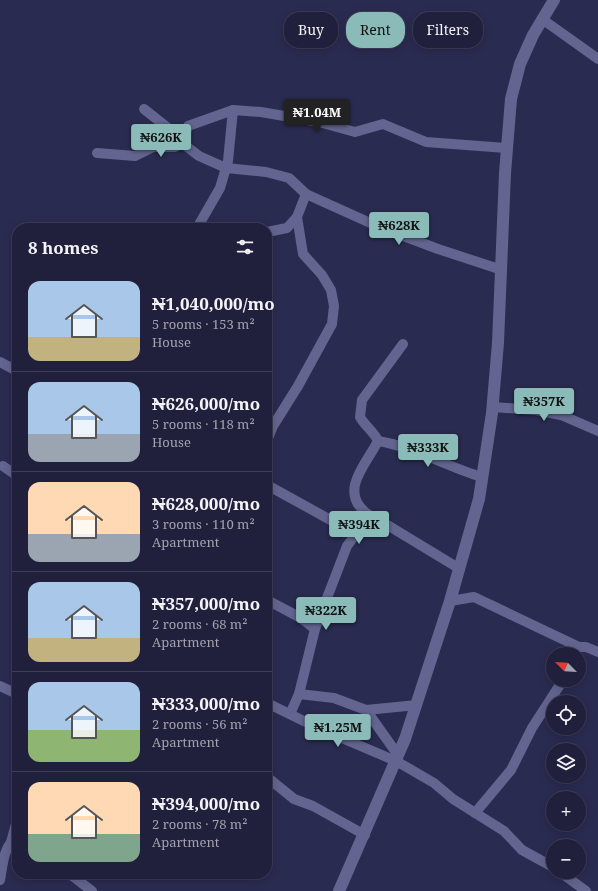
<!DOCTYPE html>
<meta charset="utf-8">
<style>
body{margin:0;font-family:"Noto Serif",serif;background:#282843;color:#f1f3f6;height:100vh;display:flex;flex-direction:column;font-size:15px;white-space:nowrap}
*{box-sizing:border-box;margin:0}
p{font-size:13px;color:#a2a3af}
.icon{flex:none;width:22px;height:22px;fill:none;stroke:currentColor;stroke-width:2;stroke-linecap:round;stroke-linejoin:round}
.map{position:relative;flex:1;overflow:hidden}
.panel{position:absolute;left:12px;top:223px;width:260px;height:656px;display:flex;flex-direction:column;background:#20203c;border-radius:16px;box-shadow:0 2px 10px #0003,0 0 0 1px #3d3e56}
.panel>*{flex:none}
.hud{position:absolute;left:284px;top:12px;width:254px;height:36px;display:flex;gap:8px}
.needle{width:26px;rotate:294deg}
.buttons{position:absolute;left:546px;top:647px;display:grid;gap:8px}
.buttons a{display:grid;place-items:center;width:40px;height:40px;border-radius:50%;background:#20203c;box-shadow:0 2px 10px #0003,0 0 0 1px #3d3e56;font-size:20px}
.price{position:absolute;translate:-50% -34px;padding:0 9px;border-radius:4px;background:#8bbbb9;color:#111;font-size:13px;line-height:26px;filter:drop-shadow(0 1px 2px #0008)}
.price::after{content:'';position:absolute;left:50%;top:24px;width:12px;height:9px;margin-left:-6px;background:inherit;clip-path:polygon(0 0,100% 0,50% 100%)}
.price.current{background:#222;color:#fff}
ul{padding:0;list-style:none}
li{display:flex;align-items:center;gap:12px;height:100px;padding:0 16px}
li+li{border-top:1px solid #3d3e56}
li span{display:grid;place-items:center;flex:none;width:112px;height:80px;border-radius:12px;color:#555}
li>.icon{margin-inline-start:auto}
span .icon{width:48px;height:48px;fill:#fffc;stroke-width:1}
li b{font-size:17px}
h2{display:flex;justify-content:space-between;align-items:center;height:48px;padding:0 16px;font-size:17px}
.chip{padding:0 14px;border-radius:16px;background:#20203c;box-shadow:0 2px 10px #0003,0 0 0 1px #3d3e56;font-size:14px;line-height:36px}
.chip.current{background:#8bbbb9;color:#111}
.map>svg:first-child{display:block}
.lines{fill:none;stroke-linecap:round;stroke-linejoin:round}
.street{stroke:#636590;stroke-width:10}
.secondary{stroke:#636590;stroke-width:12}
</style>
<div class="map">
<svg width="598" height="891" viewBox="0 0 598 891">
<rect width="100%" height="100%" fill="#2a2b50"/>
<g class="lines">
<g class="street">
<polyline points="542,19 598,59"/>
<polyline points="144,109 168,128 182,143 188,126 233,110"/>
<polyline points="97,153 135,156 153,147 175,147 182,143 199,156 226,168 266,172 289,178 306,194 297,217 287,228 267,232"/>
<polyline points="306,194 377,226 438,249 502,270"/>
<polyline points="197,228 220,188 228,161 233,110 261,112 319,122 355,132 383,124 426,142 506,148"/>
<polyline points="0,362 17,371"/>
<polyline points="492,407 536,410 561,415 598,431"/>
<polyline points="267,441 273,426 298,386 332,324 334,306 331,290 322,275 303,254 297,217"/>
<path d="M378 441C415 447 447 467 482 477"/>
<polyline points="3,466 17,476"/>
<polyline points="267,485 356,534 366,526 389,526 460,569"/>
<path d="M389 526C381 522 372 517 365 512 339 490 367 463 378 441 374 432 365 426 360 417L362 400 403 344"/>
<polyline points="267,600 301,618 315,629 299,694"/>
<polyline points="450,601 474,597 579,647 586,647 598,652"/>
<polyline points="315,629 347,546 356,534"/>
<polyline points="0,686 17,694"/>
<polyline points="267,703 316,727 396,761 434,783 453,799 504,831 522,850 553,867"/>
<polyline points="366,710 398,755"/>
<polyline points="290,714 299,694 334,698 366,710 417,705"/>
<polyline points="267,777 294,799 313,806 365,835"/>
<polyline points="475,813 511,770 532,728 563,680"/>
<polyline points="11,842 17,820"/>
<polyline points="560,872 586,891"/>
<polyline points="70,874 92,891"/>
<path d="M0 880C3 865 3 846 17 837"/>
</g>
<polyline class="secondary" points="339,891 405,739 450,601 479,499 492,413 498,343 505,173 511,99 520,64 533,35 554,0"/>
</g>
</svg>
<div class="buttons">
<a><svg class="needle" viewBox="-14 -14 28 28"><path d="M0-13l5 13h-10z" fill="#e53935"/><path d="M0 13l5-13h-10z" fill="#a2a3af"/></svg></a>
<a><svg class="icon" aria-label="locate" viewBox="0 0 24 24"><circle cx="12" cy="12" r="6"/><path d="M12 2v4M12 18v4M2 12h4M18 12h4"/></svg></a>
<a><svg class="icon" aria-label="layers" viewBox="0 0 24 24"><path d="M12 4l9 5-9 5-9-5zM3 14l9 5 9-5"/></svg></a>
<a>+</a>
<a>−</a>
</div>
<b class="price current" style="left:317px;top:133px">₦1.04M</b>
<b class="price" style="left:161px;top:158px">₦626K</b>
<b class="price" style="left:399px;top:246px">₦628K</b>
<b class="price" style="left:544px;top:422px">₦357K</b>
<b class="price" style="left:428px;top:468px">₦333K</b>
<b class="price" style="left:359px;top:545px">₦394K</b>
<b class="price" style="left:326px;top:631px">₦322K</b>
<b class="price" style="left:338px;top:748px">₦1.25M</b>
<div class="hud">
<a class="chip">Buy</a>
<a class="chip current">Rent</a>
<a class="chip">Filters</a>
</div>
<section class="panel">
<h2>8 homes<svg class="icon" aria-label="filters" viewBox="0 0 24 24"><path d="M4 7h16M4 17h16"/><circle cx="9" cy="7" r="2"/><circle cx="15" cy="17" r="2"/></svg></h2>
<ul>
<li><span style="background:linear-gradient(#a9c7e8 70%,#c2b280 0)"><svg class="icon" aria-label="home" viewBox="0 0 24 24"><path d="M3 11l9-7 9 7M6 9v11h12V9"/></svg></span><div><b>₦1,040,000/mo</b><p>5 rooms · 153 m²</p><p>House</p></div></li>
<li><span style="background:linear-gradient(#a9c7e8 65%,#9aa5b1 0)"><svg class="icon" aria-label="home" viewBox="0 0 24 24"><path d="M3 11l9-7 9 7M6 9v11h12V9"/></svg></span><div><b>₦626,000/mo</b><p>5 rooms · 118 m²</p><p>House</p></div></li>
<li><span style="background:linear-gradient(#ffd9b3 65%,#9aa5b1 0)"><svg class="icon" aria-label="home" viewBox="0 0 24 24"><path d="M3 11l9-7 9 7M6 9v11h12V9"/></svg></span><div><b>₦628,000/mo</b><p>3 rooms · 110 m²</p><p>Apartment</p></div></li>
<li><span style="background:linear-gradient(#a9c7e8 70%,#c2b280 0)"><svg class="icon" aria-label="home" viewBox="0 0 24 24"><path d="M3 11l9-7 9 7M6 9v11h12V9"/></svg></span><div><b>₦357,000/mo</b><p>2 rooms · 68 m²</p><p>Apartment</p></div></li>
<li><span style="background:linear-gradient(#a9c7e8 60%,#8fb573 0)"><svg class="icon" aria-label="home" viewBox="0 0 24 24"><path d="M3 11l9-7 9 7M6 9v11h12V9"/></svg></span><div><b>₦333,000/mo</b><p>2 rooms · 56 m²</p><p>Apartment</p></div></li>
<li><span style="background:linear-gradient(#ffd9b3 65%,#7fa58c 0)"><svg class="icon" aria-label="home" viewBox="0 0 24 24"><path d="M3 11l9-7 9 7M6 9v11h12V9"/></svg></span><div><b>₦394,000/mo</b><p>2 rooms · 78 m²</p><p>Apartment</p></div></li>
</ul>
</section>
</div>
